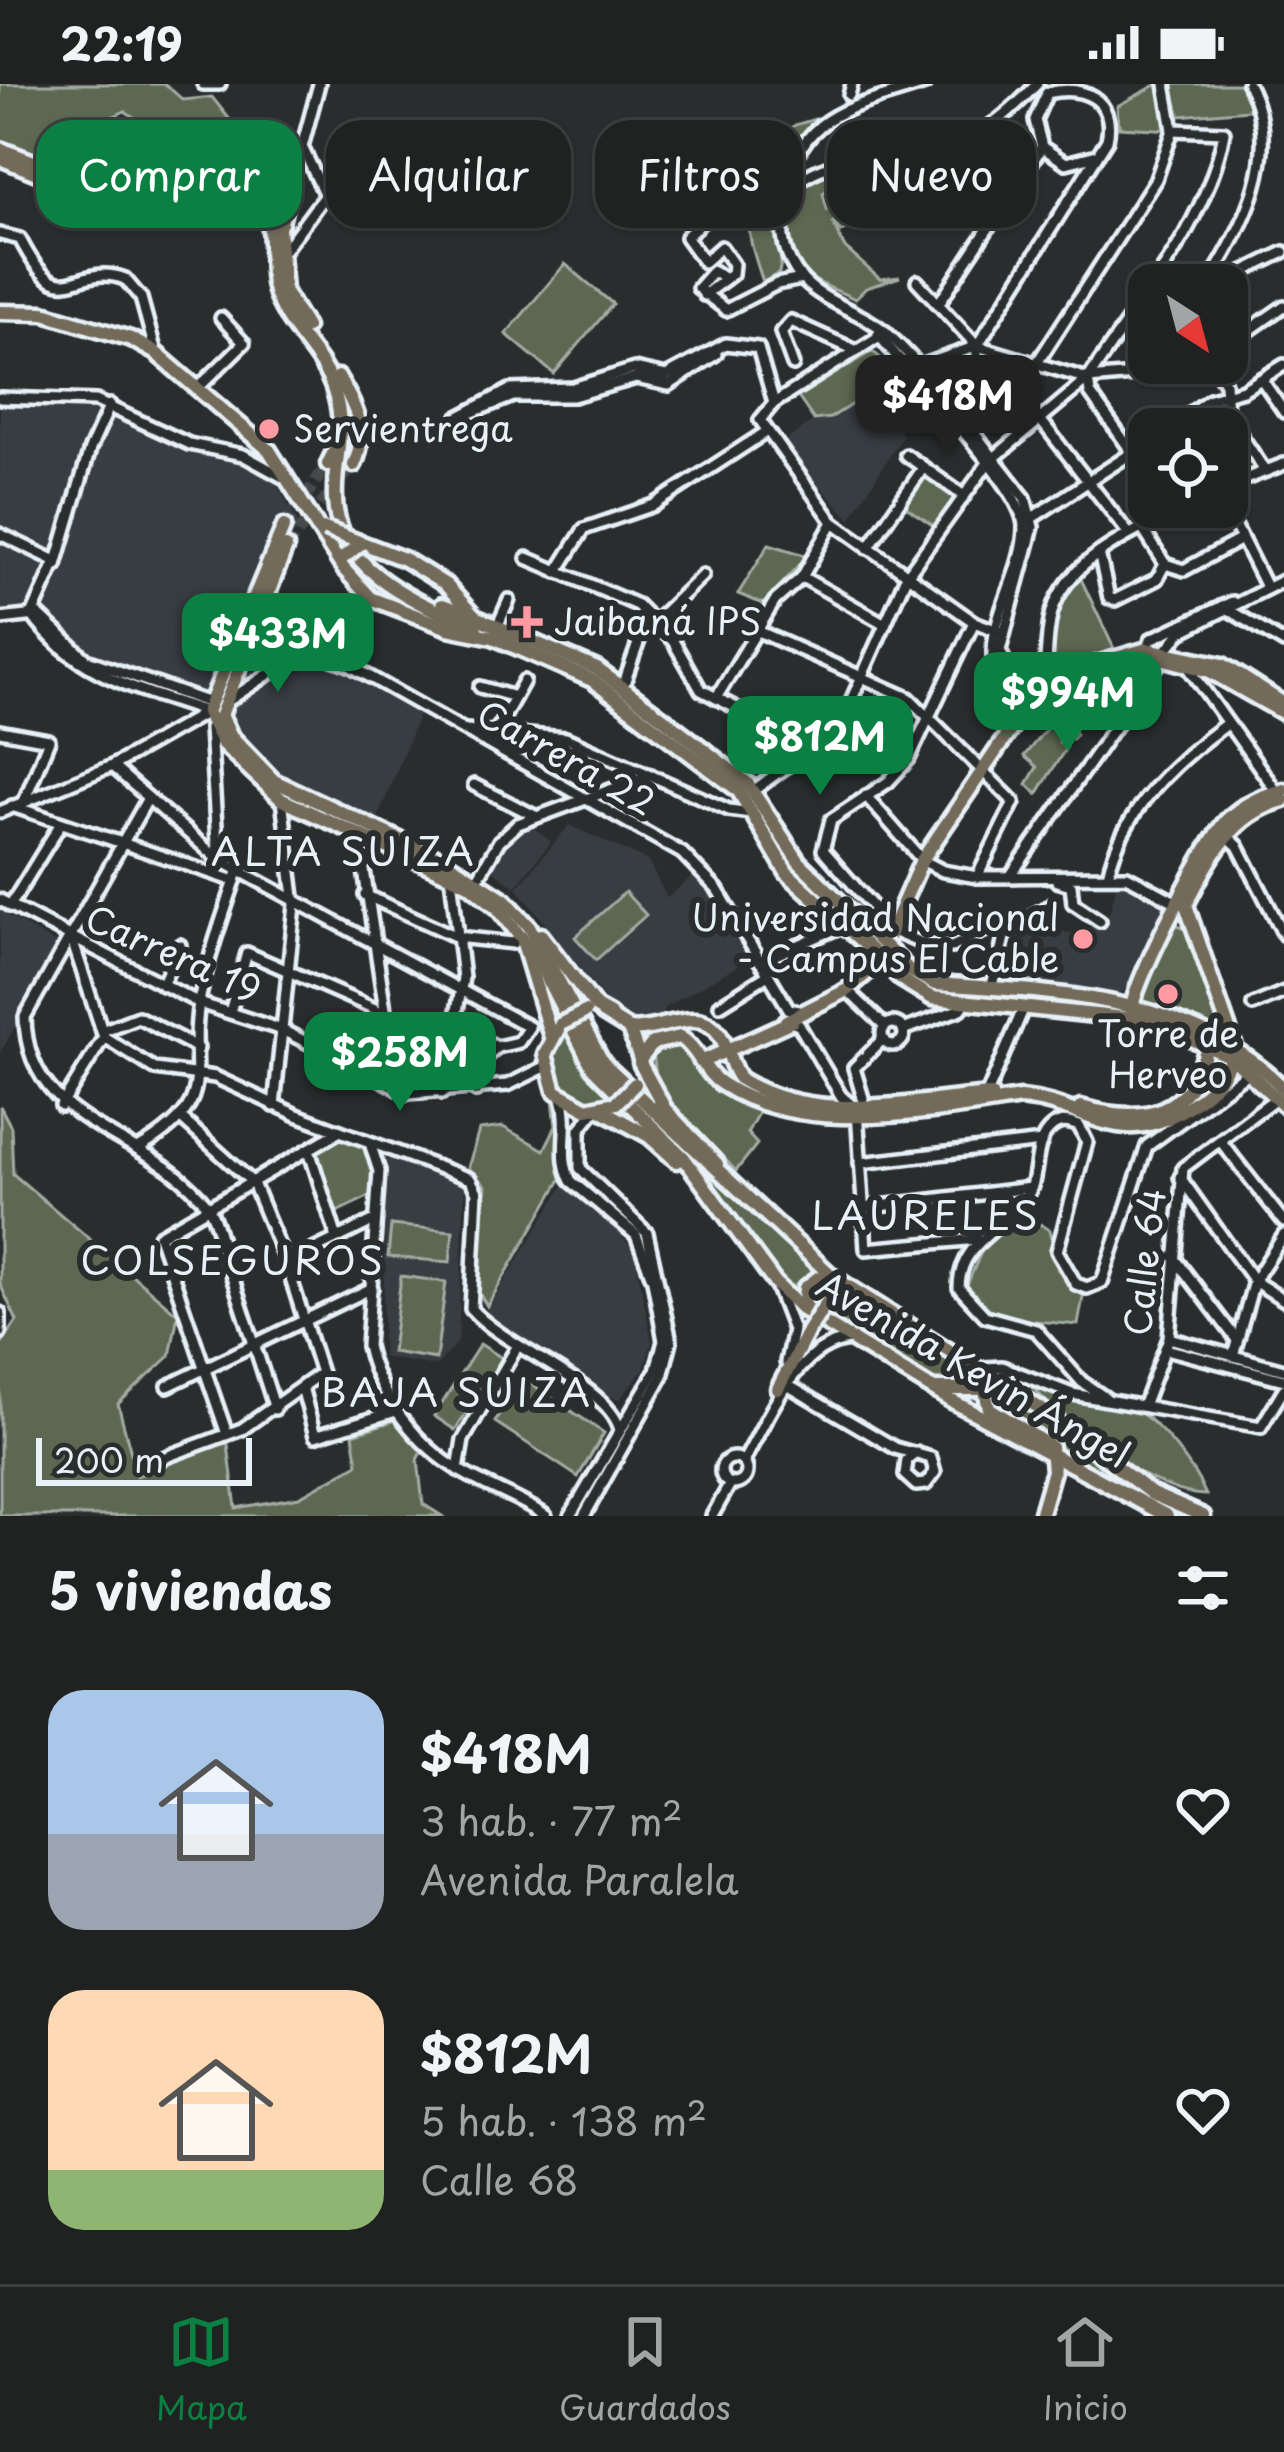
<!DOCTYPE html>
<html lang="es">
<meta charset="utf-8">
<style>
body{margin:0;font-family:"Playpen Sans",sans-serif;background:#2d2f2f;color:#f1f3f6;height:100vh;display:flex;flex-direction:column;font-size:45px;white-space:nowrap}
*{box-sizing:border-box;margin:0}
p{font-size:39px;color:#a2a4a5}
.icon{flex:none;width:66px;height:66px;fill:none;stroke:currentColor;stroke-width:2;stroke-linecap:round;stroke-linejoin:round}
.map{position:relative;height:1432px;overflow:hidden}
.details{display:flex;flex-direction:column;background:#202222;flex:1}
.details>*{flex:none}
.top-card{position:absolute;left:36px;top:36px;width:1212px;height:108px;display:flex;gap:24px}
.needle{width:78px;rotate:144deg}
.tools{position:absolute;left:1128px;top:180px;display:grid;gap:24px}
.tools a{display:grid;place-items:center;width:120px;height:120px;border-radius:24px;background:#202222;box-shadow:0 3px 9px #0004,0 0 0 3px #3d3f40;font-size:60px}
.scale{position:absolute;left:36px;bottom:30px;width:216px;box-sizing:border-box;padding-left:12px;border:6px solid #e8f1f8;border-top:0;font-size:33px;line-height:42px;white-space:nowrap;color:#e8f1f8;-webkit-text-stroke:9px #2a2d2e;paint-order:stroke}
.price{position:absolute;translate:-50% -102px;padding:0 27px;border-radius:24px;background:#0b8043;color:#fff;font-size:39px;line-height:78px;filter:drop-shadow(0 3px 6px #0008)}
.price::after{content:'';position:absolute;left:50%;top:72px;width:36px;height:27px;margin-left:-18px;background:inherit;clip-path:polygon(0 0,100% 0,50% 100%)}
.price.current{background:#222;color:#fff}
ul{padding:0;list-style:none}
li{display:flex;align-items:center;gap:36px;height:300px;padding:0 48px}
li span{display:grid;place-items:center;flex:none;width:336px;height:240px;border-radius:36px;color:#555}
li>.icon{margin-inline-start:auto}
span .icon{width:144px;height:144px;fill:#fffc;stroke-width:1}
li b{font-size:51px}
h2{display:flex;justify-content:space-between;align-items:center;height:144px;padding:0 48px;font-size:51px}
.pill{padding:0 42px;border-radius:36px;background:#202222;box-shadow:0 3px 9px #0004,0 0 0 3px #3d3f40;font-size:42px;line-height:108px}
.pill.current{background:#0b8043;color:#fff}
.status{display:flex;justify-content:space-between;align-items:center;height:84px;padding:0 60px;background:#202222;direction:ltr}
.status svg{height:33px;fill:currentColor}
.tab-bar{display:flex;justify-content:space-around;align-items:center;height:168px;border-top:3px solid #3d3f40;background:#202222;font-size:33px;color:#a2a4a5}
.tab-bar a{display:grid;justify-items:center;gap:6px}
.tab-bar .current{color:#0b8043}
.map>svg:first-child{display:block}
.built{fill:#383c42}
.green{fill:#5b6851;stroke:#a2aca4;stroke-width:3}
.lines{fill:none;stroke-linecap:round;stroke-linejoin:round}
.major-tunnel{stroke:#464a4c;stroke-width:12;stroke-dasharray:12 6;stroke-linecap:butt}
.minor-casing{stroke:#e8f1f8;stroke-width:18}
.major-casing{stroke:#e8f1f8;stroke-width:21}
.minor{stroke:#2a2d2e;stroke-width:9}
.major{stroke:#736b5a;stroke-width:12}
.major-bridge-casing{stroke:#e8f1f8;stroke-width:21;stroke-linecap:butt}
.major-bridge{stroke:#736b5a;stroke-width:12}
.poi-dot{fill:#ff9aa2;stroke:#2a2d2e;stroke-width:4.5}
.labels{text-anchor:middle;stroke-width:12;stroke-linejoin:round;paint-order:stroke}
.poi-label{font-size:36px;fill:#e8f1f8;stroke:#2a2d2e;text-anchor:start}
.street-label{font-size:36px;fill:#e8f1f8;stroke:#2a2d2e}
.neighbourhood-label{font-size:39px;letter-spacing:3px;fill:#e8f1f8;stroke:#2a2d2e}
</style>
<div class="status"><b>22:19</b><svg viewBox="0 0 49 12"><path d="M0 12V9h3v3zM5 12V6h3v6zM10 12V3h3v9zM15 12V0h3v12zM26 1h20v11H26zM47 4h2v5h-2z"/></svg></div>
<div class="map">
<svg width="1284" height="1432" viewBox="0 0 1284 1432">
<rect width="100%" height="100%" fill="#2a2d2e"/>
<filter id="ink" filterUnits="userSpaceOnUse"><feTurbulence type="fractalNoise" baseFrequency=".00833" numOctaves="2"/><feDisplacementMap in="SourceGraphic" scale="24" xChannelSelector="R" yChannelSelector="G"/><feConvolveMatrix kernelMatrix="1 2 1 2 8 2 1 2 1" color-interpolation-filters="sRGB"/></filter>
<g filter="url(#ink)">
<g class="built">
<polygon points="874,310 903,351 850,435 781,360 814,336 830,334"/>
<polygon points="0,314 91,314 189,360 233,368 269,386 298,438 259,550 338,578 420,628 376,738 274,688 216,629 71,576 31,537 0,539"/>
<polygon points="528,739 551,758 515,803 489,783 504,756"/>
<polygon points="569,741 648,777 667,814 695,790 709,802 749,875 664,924 664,932 646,943 617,930 517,804"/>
<polygon points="1117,798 1170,819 1128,904 1118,911 1001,897 1016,849 1032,840 1068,849 1094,841 1110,828"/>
<polygon points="0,827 61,863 0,969"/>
<polygon points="387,1071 465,1101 458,1258 436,1282 382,1273"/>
<polygon points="563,1102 605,1133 634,1167 652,1258 644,1285 620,1315 593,1309 485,1230"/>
</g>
<g class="green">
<polygon points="0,0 165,0 183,16 212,13 253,65 288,74 294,83 284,95 243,83 219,94 172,80 154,47 125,27 108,35 102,73 42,81 0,65"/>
<polygon points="1158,0 1165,0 1173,46 1119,43 1117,22"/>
<polygon points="1171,0 1241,0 1260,25 1180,32"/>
<path d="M825 32C758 74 791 130 779 189L763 198C756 176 746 152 750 129 754 102 771 97 771 63L795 41Z"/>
<path d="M879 71 823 109 827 125 839 119 852 142 841 148 832 137 845 164 880 195 900 193 866 204 855 215C841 208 822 202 810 193 785 175 781 123 800 101Z"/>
<polygon points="565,180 613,220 554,290 506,250"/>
<polygon points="872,267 900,290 830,334 814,336 798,313"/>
<polygon points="927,386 956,414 935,443 902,420"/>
<polygon points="769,460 808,472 763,520 738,510"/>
<polygon points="1080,493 1118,573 1045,595 1054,530"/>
<polygon points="835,619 883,650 869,672 853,681 845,677 850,658 823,639"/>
<polygon points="1067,639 1076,650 1072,655 1064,650 1059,658 1066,664 1037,710 1027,700 1037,683 1024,672 1050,640 1059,647"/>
<polygon points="625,808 646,831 596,876 575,853"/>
<polygon points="1177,840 1192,851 1228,956 1170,928 1135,920"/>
<polygon points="567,945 580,974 615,1014 591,1019 559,1001 552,972"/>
<polygon points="672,958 688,966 709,996 763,1020 747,1049 757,1060 736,1087 672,1019 656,993 653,968"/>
<path d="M553 1015C567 1042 556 1064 563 1092L487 1222 477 1206 486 1102 468 1084 479 1046 503 1043 544 1066 556 1042Z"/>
<polygon points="635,1018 829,1192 816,1191 799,1220"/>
<polygon points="0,1022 11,1043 13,1090 178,1230 170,1272 118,1320 137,1392 227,1353 236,1424 299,1413 358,1380 353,1350 396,1336 424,1363 418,1376 423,1420 442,1432 0,1432 0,1262 17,1237 0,1200"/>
<polygon points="340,1053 367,1063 375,1085 374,1110 337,1128 316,1067"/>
<polygon points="1021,1129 1050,1146 1058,1186 1084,1207 1078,1241 1003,1234 987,1227 967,1201 985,1159"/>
<polygon points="391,1141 453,1147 450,1178 388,1173"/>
<polygon points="401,1192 446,1198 436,1275 392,1268"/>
<polygon points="845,1208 986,1293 982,1301 933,1303 818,1231 834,1211"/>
<polygon points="480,1260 502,1274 455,1346 434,1332"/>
<polygon points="521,1293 604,1349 578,1393 495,1338"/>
<path d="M1027 1297C1065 1317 1111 1312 1135 1326 1161 1339 1195 1385 1206 1411 1152 1411 1062 1338 1027 1297Z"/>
<polygon points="990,1301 1030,1323 1149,1412 1186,1432 1060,1371 1049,1354 993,1322"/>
</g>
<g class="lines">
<g class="major-tunnel">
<polyline points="284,442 328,380"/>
<polyline points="286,463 354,381"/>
</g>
<g class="minor-casing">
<g id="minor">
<polyline points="203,0 220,0"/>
<path d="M925 0C847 26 797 27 784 119 779 148 783 174 803 196 827 221 864 228 889 251 940 299 981 360 1025 414L1033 443 1000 566C1008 589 1021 595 1045 595 1047 573 1046 549 1052 528 1068 473 1139 446 1185 423"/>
<polyline points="1047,9 1035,36 1042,63 1066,79 1097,71"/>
<polyline points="849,11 852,0"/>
<polyline points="952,59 963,85 993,40"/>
<path d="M789 105C827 69 903 69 952 59 987 51 1013 25 1037 0"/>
<path d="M0 150 20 155C62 237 73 176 125 195L141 214 156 269"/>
<polyline points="282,169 325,111 302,63 319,0"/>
<polyline points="725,195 713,187 698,204 726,226 777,200 802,195"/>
<polyline points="917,197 977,262 1088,295"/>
<path d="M1207 201C1245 141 1284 68 1248 0"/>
<polyline points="1216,201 1284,168"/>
<polyline points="704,211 732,190 733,180 721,163 704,178 686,153 746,95"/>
<polyline points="939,219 1042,63"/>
<polyline points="886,248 774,319 760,336 833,438 974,538 1003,549"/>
<path d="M878 250C908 290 1025 403 1024 444 1023 488 992 528 993 572L1006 594 1039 605"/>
<path d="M977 262 1107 56C1116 16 1084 0 1047 9"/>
<polyline points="977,262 977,274 1028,343"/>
<polyline points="1227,262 1284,222"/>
<polyline points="1212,279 1225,299 1227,330 1265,387"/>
<polyline points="793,281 781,248 791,237 855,266"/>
<polyline points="1035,282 1156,95 1173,46 1165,0"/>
<polyline points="915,284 977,262"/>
<path d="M1088 295C1137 219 1208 139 1224 48L1173 46"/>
<polyline points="1088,295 1090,309 1149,392"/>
<polyline points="1262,296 1284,328"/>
<polyline points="199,303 244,259 221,234"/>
<polyline points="0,314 96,317 189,360 243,371 283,393"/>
<polyline points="457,334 510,306 573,304 634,285 666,292 726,260 758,264 774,319"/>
<polyline points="457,334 513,312 573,312 636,294 669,301 716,270"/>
<polyline points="1039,334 1129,450"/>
<polyline points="1168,345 1210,315 1243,306 1284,281"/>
<polyline points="906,371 964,412"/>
<polyline points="1227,402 1284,380"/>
<polyline points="1226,423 1266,503"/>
<polyline points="1029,436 1149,358"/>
<polyline points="1142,444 1165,480"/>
<polyline points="0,450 56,477"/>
<polyline points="868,464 923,384"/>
<polyline points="1099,469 1109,514 1115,516 1157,495 1165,480 1184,486 1240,456"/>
<polyline points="527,474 637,521 673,557 701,606 744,628"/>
<path d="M56 477 32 531C74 591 141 606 207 628"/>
<polyline points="56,481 90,365 110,321"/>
<polyline points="557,488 584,445 654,421 766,348"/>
<polyline points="802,493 885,540"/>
<polyline points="1222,522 1284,559"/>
<polyline points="39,531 87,576 210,619"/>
<polyline points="0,535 36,531"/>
<polyline points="974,538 909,675 888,698 831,736 823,766 895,848 928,862 952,863 990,844 1006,846 1051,821"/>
<polyline points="497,543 509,516"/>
<polyline points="253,546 349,581 682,769 717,805 789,925 799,927"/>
<polyline points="758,547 909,614 1014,718 977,793"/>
<polyline points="1165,568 1181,548 1284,496"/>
<polyline points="1146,573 1151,555 1232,518"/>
<polyline points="1186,580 1277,708"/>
<polyline points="480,603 515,613"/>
<polyline points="622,605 641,551 703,491"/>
<polyline points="716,614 775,517 802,493 833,438"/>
<polyline points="851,617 906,493 988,379 1088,295 1134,291 1157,279"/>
<polyline points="225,619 305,566"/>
<polyline points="210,644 218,775"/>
<polyline points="466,646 566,654 729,726 751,729"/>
<polyline points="0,647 49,656 24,717"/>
<polyline points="498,665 494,651 524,597"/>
<polyline points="112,682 218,775 529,943 519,958 497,963 481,977"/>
<polyline points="474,701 535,732"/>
<polyline points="753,707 822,656 819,646 783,626 774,635 802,673"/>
<polyline points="866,712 922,776 943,787 977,793 1127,792 1177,819"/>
<path d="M148 714 25 933C26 1046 153 1047 208 1123 217 1136 221 1160 226 1175 243 1225 259 1275 275 1325"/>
<polyline points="12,722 235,797"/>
<polyline points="0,728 112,682 207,628"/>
<polyline points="1227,752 1238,762 1284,851"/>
<polyline points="359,753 397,1005"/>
<polyline points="1011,791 1163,574"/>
<path d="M1108 791C1122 727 1174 678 1225 641"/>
<polyline points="478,794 499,757 518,740 651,691"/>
<polyline points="1057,797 1071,801 1073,819"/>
<polyline points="365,811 457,853 513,859 522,852"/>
<polyline points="0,816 199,919 282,946 408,1009 508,1001 545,983"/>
<polyline points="1073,819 1100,837"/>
<polyline points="10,822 61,739"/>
<path d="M72 856 104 953 155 985 215 993 297 1031 470 1095 477 1108 471 1225C505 1264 609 1301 620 1346"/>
<polyline points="760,878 842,842"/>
<polyline points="162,901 180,861"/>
<polyline points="991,905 1006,846"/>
<polyline points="847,906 885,942"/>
<polyline points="720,921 768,891"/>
<polyline points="1253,921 1284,908"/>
<polyline points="230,928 247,869 382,928"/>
<polyline points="790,938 799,941 841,1012 857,1026 866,1165 978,1155"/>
<circle cx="893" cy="950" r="11"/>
<polyline points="451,940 497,963"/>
<polyline points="903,946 961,925 967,916"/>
<polyline points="102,947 138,933 198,964"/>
<polyline points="388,960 427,966"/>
<polyline points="476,1007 481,973"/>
<polyline points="442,1009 463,894 451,793"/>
<polyline points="986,1012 1024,923"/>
<path d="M562 1014C571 1043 557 1071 571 1097L636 1151 653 1196 664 1257 656 1286 570 1432"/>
<polyline points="863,1014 854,984 882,956"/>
<polyline points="61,1022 104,953"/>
<polyline points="274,1022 295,821 282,716"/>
<path d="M370 1059 379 1087 367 1262C378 1312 418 1363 462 1388 489 1404 520 1414 546 1432"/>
<polyline points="1222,1059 1284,1138"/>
<path d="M138 1065C225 1014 185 990 200 913 209 870 224 829 238 788"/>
<polyline points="309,1066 337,1154"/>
<polyline points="860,1079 1042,1058"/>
<polyline points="1180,1093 1254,1197 1284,1216"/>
<polyline points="863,1124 1031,1104"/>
<polyline points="1173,1172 1237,1256"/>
<polyline points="286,1179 375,1136"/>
<polyline points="777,1204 793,1246 786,1278"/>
<polyline points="0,1229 0,1249"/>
<polyline points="1169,1254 1284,1286"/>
<polyline points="1166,1265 1284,1296"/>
<polyline points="1233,1272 1254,1197 1284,1151"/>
<polyline points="985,1284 1002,1283 1072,1310 1261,1343 1284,1305"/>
<polyline points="168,1302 372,1204"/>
<polyline points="789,1302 895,1364 931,1374 935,1388 926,1400 916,1401 905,1391 907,1376 916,1369"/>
<polyline points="302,1303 315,1352 396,1327"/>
<path d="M1107 1315 1082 1298 1036 1246 985 1232 959 1204C959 1158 1003 1146 1026 1114 1041 1094 1031 1059 1052 1043 1061 1036 1069 1038 1079 1042L1087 1058 1057 1167 1076 1200 1087 1204 1102 1198 1147 1062 1250 987"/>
<polyline points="1144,1320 1169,1254 1183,1084 1276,1014"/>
<polyline points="227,1350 159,1152 340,1047"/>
<circle cx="734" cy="1387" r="13"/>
<polyline points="152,1378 242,1345 321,1289 286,1179 253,1099 182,1035"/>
<path d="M743 1378C768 1336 795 1261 850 1256"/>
<polyline points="458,1386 463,1356 517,1263"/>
<polyline points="584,1432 662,1293 671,1257 647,1149 580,1084 580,1045 596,1025"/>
<polyline points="712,1432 730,1400"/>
</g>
</g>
<g class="major-casing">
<g id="major">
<polyline points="0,65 42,81 154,82 260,107 278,131 284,207 306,243"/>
<path d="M0 74 39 90 154 91 242 111 263 123C276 146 268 178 274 204 284 243 322 268 334 307 348 351 333 374 335 415 337 489 420 519 476 545"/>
<polyline points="259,114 265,101 284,102 288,110 281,139"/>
<polyline points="0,228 44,229 131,255 156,269 269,366 343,484 370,514 448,544 493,553 592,596 738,706 787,789 869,864"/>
<path d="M338 293C355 321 369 348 354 381"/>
<polyline points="328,380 339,357"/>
<polyline points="284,442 207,628 223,660 282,716 469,800 497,823 535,871 593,984 684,1074 775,1199 802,1225 952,1317 1167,1432"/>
<polyline points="362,459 404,475 446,501 475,533 597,585 663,634 747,699 799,778 877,854"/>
<polyline points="286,463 221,631 231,652 274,697 445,777 505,816 529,842 603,979 832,1192 1041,1325 1152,1410 1203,1432"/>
<polyline points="442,521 475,533"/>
<polyline points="1161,574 1210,587 1284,629"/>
<polyline points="1080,592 1123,578"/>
<polyline points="541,851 596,923 610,931"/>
<polyline points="523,859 551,953"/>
<path d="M909 886 935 900C1058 908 1193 912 1284 1005"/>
<polyline points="901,895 932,914 1153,937 1231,973 1284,1021"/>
<path d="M1132 926C1132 901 1206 757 1227 736 1243 720 1262 711 1284 706"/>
<polyline points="603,929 629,945 640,975"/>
<polyline points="786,937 847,906 876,881 922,776 1045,595 1147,565 1223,581 1284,620"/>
<polyline points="561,940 545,970 555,1007 587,1025 616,1019"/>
<path d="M629 945C659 950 699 918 720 951 729 965 730 982 740 995 815 1042 909 1017 991 1011"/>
<path d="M1235 963 1186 821C1209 775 1232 729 1284 716"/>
<path d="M640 976 653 959 680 953C698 964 703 988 722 1000 803 1053 930 1028 1020 1014 1090 1020 1118 1069 1189 1022 1208 1009 1224 996 1231 973"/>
<polyline points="701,978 792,937"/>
<polyline points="640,979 665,1025 717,1080"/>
<path d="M1081 1023C1143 1041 1192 1032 1207 961"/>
<polyline points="600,1025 649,1052 677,1077"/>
<polyline points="811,1228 804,1220 805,1204 818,1194 838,1197"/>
<polyline points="984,1303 989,1324 1051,1363 1053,1387 1040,1432"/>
<polyline points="778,1305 808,1247"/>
<polyline points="934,1305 979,1305 988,1297"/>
</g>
</g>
<use href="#minor" class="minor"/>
<use href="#major" class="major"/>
<g class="major-bridge-casing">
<g id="major-bridge">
<polyline points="325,445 362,459"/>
<polyline points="344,473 361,459"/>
<polyline points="877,854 909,886"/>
<polyline points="869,864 901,895"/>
<polyline points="561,940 585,928"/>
<polyline points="616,1019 635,1000"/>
<polyline points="808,1247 833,1209"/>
</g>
</g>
<use href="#major-bridge" class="major-bridge"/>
</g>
</g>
<g class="poi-dot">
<circle cx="269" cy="345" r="12"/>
<path d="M521 520h12v12h12v12h-12v12h-12v-12h-12v-12h12z"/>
<circle cx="1083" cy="855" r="12"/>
<circle cx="1168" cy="910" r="12"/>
</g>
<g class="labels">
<g class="poi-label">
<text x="293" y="358">Servientrega</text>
<text x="554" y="551">Jaibaná IPS</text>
<text x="1059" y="847" text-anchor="end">Universidad Nacional<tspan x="1059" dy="41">- Campus El Cable</tspan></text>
<text x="1168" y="963" text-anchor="middle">Torre de<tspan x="1168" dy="41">Herveo</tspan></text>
</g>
<g class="street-label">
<text transform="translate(566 674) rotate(29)" y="13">Carrera 22</text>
<text transform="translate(173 870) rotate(24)" y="13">Carrera 19</text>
<text transform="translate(1145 1178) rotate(-84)" y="13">Calle 64</text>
<text transform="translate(973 1286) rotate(30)" y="13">Avenida Kevin Ángel</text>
</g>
<g class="neighbourhood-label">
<text x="344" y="782">ALTA SUIZA</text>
<text x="926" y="1146">LAURELES</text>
<text x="233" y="1191">COLSEGUROS</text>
<text x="457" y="1323">BAJA SUIZA</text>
</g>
</g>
</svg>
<div class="tools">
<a><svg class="needle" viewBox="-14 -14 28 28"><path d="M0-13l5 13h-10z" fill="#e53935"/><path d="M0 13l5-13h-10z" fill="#a2a4a5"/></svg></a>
<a><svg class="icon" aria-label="locate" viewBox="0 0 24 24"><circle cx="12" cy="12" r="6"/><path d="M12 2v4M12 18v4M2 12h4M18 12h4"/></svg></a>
</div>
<div class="scale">200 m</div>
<b class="price current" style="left:948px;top:373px">$418M</b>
<b class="price" style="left:278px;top:611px">$433M</b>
<b class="price" style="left:1068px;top:670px">$994M</b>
<b class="price" style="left:820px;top:714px">$812M</b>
<b class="price" style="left:400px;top:1030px">$258M</b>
<div class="top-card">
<a class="pill current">Comprar</a>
<a class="pill">Alquilar</a>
<a class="pill">Filtros</a>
<a class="pill">Nuevo</a>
</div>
</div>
<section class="details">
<h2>5 viviendas<svg class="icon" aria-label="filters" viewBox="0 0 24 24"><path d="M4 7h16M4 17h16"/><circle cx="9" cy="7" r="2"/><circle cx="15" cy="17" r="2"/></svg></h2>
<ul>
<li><span style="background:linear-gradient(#a9c7e8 60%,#9aa5b1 0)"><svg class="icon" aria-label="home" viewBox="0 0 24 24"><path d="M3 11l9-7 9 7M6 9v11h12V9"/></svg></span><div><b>$418M</b><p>3 hab. · 77 m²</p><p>Avenida Paralela</p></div><svg class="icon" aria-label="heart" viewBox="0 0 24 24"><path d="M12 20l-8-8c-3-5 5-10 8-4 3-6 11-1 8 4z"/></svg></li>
<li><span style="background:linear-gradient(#ffd9b3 75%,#8fb573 0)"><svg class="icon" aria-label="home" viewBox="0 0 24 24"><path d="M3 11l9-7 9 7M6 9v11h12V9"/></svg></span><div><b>$812M</b><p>5 hab. · 138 m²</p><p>Calle 68</p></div><svg class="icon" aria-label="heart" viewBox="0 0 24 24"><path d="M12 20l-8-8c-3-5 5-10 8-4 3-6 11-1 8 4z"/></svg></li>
</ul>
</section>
<nav class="tab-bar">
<a class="current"><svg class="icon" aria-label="map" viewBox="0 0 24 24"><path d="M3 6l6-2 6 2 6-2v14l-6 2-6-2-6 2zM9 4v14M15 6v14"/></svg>Mapa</a>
<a><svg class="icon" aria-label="saved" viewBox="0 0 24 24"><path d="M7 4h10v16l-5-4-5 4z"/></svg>Guardados</a>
<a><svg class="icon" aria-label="home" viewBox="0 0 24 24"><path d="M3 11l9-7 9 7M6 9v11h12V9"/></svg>Inicio</a>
</nav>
